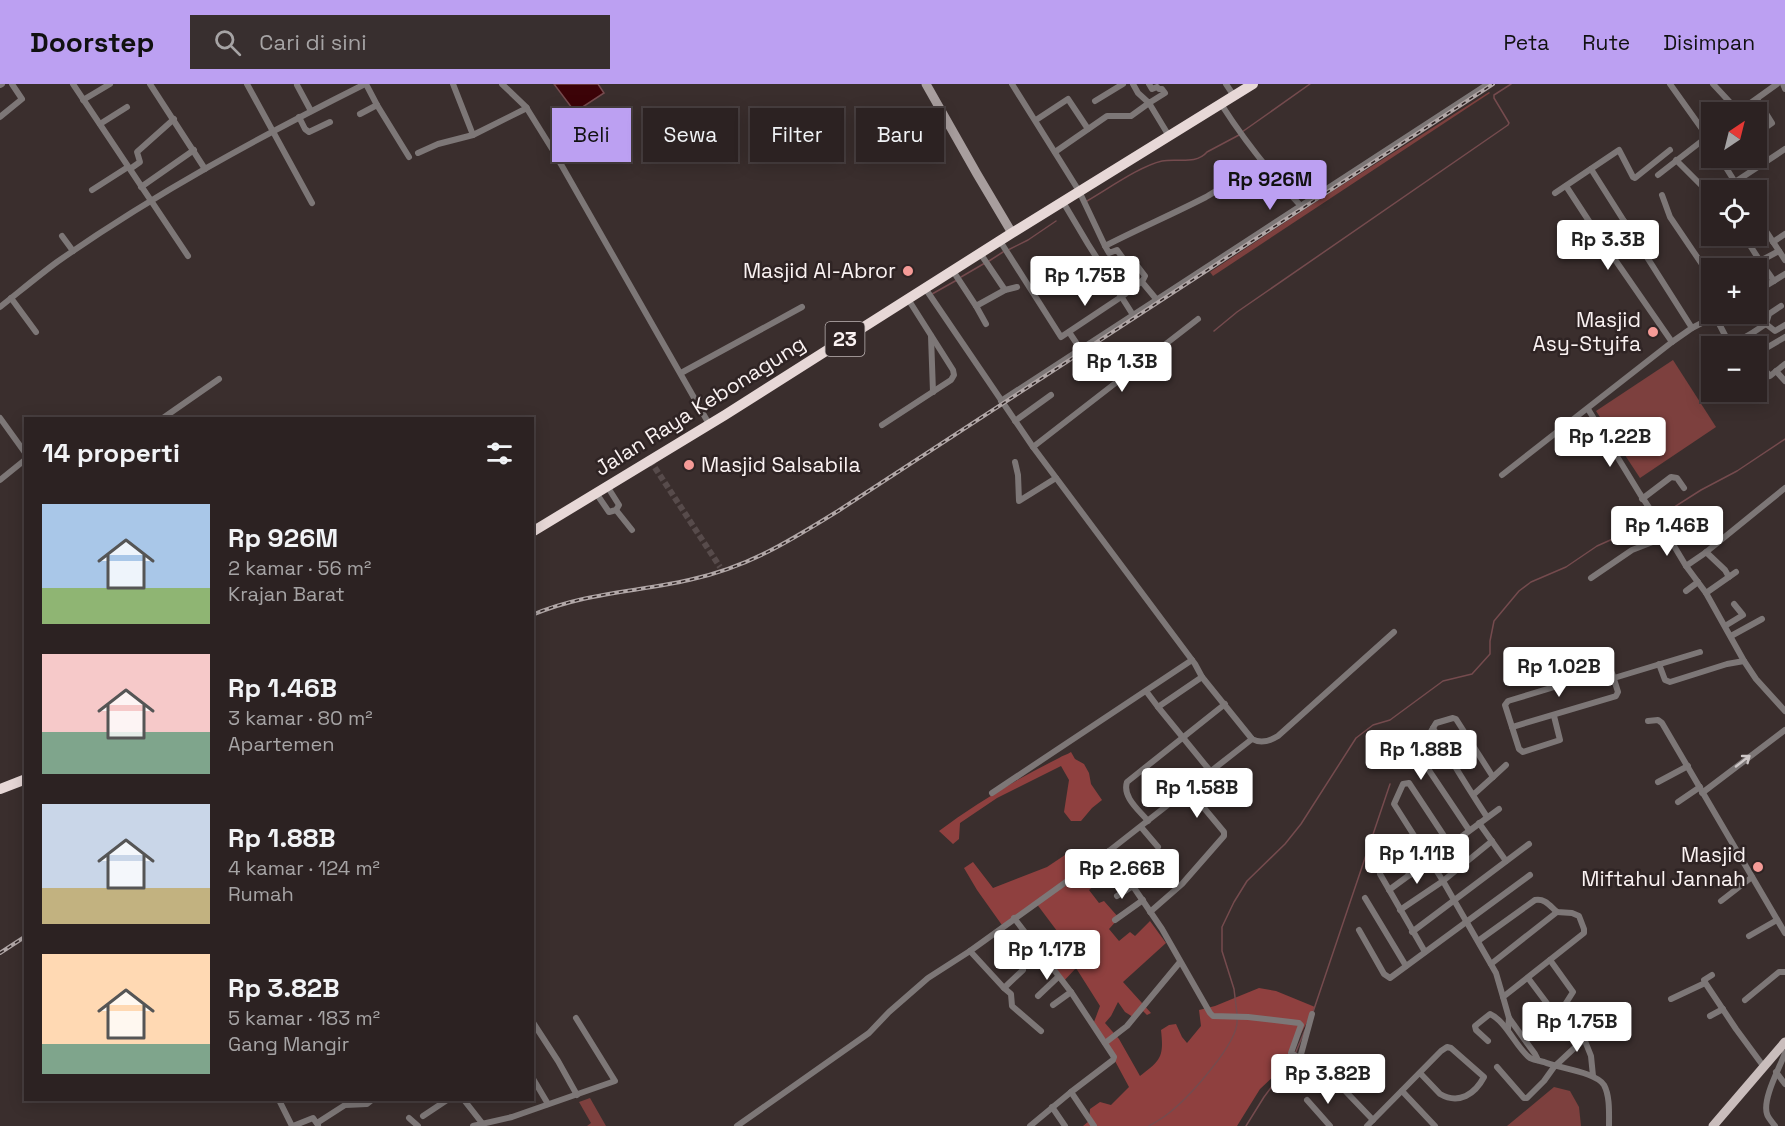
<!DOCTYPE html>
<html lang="id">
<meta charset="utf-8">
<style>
body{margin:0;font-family:"Space Grotesk",sans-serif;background:#382f2f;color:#f1f3f6;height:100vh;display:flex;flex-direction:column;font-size:22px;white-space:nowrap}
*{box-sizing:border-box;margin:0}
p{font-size:20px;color:#a6a4a5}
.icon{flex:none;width:33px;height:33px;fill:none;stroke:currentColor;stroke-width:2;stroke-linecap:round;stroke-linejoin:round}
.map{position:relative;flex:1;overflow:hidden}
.panel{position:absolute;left:24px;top:333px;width:510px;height:684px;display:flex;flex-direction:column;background:#2c2222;border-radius:0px;box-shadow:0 3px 15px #0003,0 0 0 2px #483f40}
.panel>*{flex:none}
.banner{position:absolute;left:552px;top:24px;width:570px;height:54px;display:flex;gap:12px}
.needle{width:39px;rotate:35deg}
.controls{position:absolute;left:1701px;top:18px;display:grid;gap:12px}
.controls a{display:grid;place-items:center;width:66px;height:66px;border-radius:0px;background:#2c2222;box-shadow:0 3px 15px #0003,0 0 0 2px #483f40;font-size:30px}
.price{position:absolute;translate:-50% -51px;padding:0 14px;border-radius:6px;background:#fff;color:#222;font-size:20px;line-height:39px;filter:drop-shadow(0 2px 3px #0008)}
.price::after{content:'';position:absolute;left:50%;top:36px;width:18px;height:14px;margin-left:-9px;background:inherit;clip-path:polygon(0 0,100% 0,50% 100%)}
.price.on{background:#bca0f2;color:#111}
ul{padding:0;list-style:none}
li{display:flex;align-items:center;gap:18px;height:150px;padding:0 18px}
li span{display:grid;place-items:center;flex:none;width:168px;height:120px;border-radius:0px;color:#555}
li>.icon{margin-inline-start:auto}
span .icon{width:72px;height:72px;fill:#fffc;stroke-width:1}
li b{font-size:26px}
h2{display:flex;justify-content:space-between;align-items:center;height:72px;padding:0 18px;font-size:26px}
.tag{padding:0 21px;border-radius:0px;background:#2c2222;box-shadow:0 3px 15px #0003,0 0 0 2px #483f40;font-size:21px;line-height:54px}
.tag.on{background:#bca0f2;color:#111}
header{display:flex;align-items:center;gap:36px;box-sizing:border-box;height:84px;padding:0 30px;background:#bca0f2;color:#111}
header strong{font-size:28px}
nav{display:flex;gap:33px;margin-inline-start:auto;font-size:21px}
.search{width:420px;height:54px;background:#382f2f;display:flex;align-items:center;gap:15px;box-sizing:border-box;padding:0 21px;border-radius:0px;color:#a6a4a5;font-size:22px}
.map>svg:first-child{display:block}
.green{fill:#7d403e}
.forest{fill:#8f403f}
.water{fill:#3c0308;stroke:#754b4e;stroke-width:1.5}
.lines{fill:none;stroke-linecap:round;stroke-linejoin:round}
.stream{stroke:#754b4e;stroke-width:1.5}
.street-tunnel{stroke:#574b4b;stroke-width:6;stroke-dasharray:6 3;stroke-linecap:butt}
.street{stroke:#7d7777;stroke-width:6}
.secondary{stroke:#a89e9e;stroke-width:9}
.primary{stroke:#c9bdbc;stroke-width:9}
.highway{stroke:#e7d8d7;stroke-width:10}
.rail-casing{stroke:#b1a7a7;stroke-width:4}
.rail{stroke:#2f2424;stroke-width:1.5;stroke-dasharray:4.5;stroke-linecap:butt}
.oneway{stroke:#cec7c7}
.poi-dot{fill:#f59b97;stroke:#2f2424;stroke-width:2}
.labels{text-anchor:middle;stroke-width:5;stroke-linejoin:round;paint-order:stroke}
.shield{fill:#2f2424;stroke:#bdb4b4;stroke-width:1.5}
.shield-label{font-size:20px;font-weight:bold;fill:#faf2f2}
.poi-label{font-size:21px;fill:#faf2f2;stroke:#2f2424;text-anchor:end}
.street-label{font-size:21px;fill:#faf2f2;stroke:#2f2424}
</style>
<header>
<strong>Doorstep</strong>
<div class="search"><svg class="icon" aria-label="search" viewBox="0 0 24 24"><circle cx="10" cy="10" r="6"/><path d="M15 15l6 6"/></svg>Cari di sini</div>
<nav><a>Peta</a><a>Rute</a><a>Disimpan</a></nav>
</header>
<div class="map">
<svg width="1785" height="1042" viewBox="0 0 1785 1042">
<rect width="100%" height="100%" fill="#3a2e2d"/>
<g class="green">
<polygon points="1489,8 1490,9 1213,192 1210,188 1328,110"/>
<polygon points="1673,276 1716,343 1640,394 1596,327"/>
<polygon points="1554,1003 1570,1007 1579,1023 1581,1042 1507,1042"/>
<polygon points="590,1014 606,1042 587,1042 591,1039 579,1018"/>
</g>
<g class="forest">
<path d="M1071 668 1075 675 1084 680 1089 689 1091 700 1102 716 1092 724 1081 737H1071L1064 728 1069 696 1061 682 997 714 960 739 959 755 953 760 939 747C976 719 1017 695 1059 674 1063 671 1067 671 1071 668Z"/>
<path d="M1071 767 1083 786 1091 780 1100 797 1089 806 1099 819 1104 817 1119 834 1109 845 1119 857 1130 848 1135 852 1150 837 1166 859 1123 898 1151 929 1147 931 1141 925 1133 933 1125 928 1118 918 1111 932 1105 939 1119 955 1140 992C1161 976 1164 973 1161 946L1169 941 1176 940 1182 953 1187 959 1201 942 1199 926 1215 922 1259 904 1276 907 1315 923 1296 959 1290 977 1260 1005 1237 1042H1083L1089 1037 1090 1025 1100 1018 1111 1021 1129 1003 1094 938 1100 922 1076 884 1062 899 1042 871 1057 847 1036 819 1004 844 977 806 964 784 973 778 993 804 1047 783Z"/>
</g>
<polygon class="water" points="554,0 598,0 604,9 575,28"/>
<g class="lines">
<g class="stream">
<polyline points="1242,48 1310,0"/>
<path d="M1087 117C1108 105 1140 82 1162 77 1177 74 1196 81 1207 68L1239 51"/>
<polyline points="1008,166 1028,156 1056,137"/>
<polyline points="989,177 1003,168"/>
<polyline points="961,193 985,179"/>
<polyline points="932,210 957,196"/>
<polyline points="1214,247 1237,228 1508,41 1509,39 1494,14 1494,11 1511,0"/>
<polyline points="1657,434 1701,406 1737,387 1785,355"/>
<polyline points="1313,928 1390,700"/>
<polyline points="1237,930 1234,905 1222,867 1222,843 1234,818 1247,797 1285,760 1301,740 1356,654 1373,641 1390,636 1443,597 1472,590 1490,570 1490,557 1494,537 1519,507 1531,498 1566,483 1597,462 1653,437"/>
<polyline points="1295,970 1305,946"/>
<path d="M1149 1042C1156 1038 1163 1034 1169 1029 1188 1014 1240 958 1237 935"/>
<polyline points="1246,1042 1264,1013 1293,974"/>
</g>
<polyline class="street-tunnel" points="650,376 720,483"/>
<g class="street">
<polyline points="73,0 188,172"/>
<polyline points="150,0 205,85"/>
<polyline points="247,0 312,119"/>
<polyline points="366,0 377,21 409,73"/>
<polyline points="453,0 473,51"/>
<polyline points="502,0 526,23 554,68 709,340"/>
<path d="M1012 0 1079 107 1105 162C1138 145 1173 130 1206 113 1224 103 1244 88 1261 77"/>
<polyline points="1133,0 1138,9 1149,19 1165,9 1162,5 1159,5 1157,3 1152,5 1149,0"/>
<polyline points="1226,0 1234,12"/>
<polyline points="1670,0 1712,59"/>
<polyline points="1713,0 1739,28"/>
<polyline points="1783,0 1785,5"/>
<polyline points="0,1 2,0"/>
<polyline points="297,1 311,27"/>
<polyline points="83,16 110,0"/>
<polyline points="1095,17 1123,0"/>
<path d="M1221 20C1244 56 1270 89 1300 121"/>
<polyline points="1738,28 1777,0"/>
<polyline points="360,30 377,21"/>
<polyline points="0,33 22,15 12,0"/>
<polyline points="299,33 305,45 309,48 330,38"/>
<polyline points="1036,36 1068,15 1088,45"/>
<polyline points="100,40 127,23"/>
<polyline points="1756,50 1772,39 1757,15"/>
<polyline points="1055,68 1107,32 1131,32 1149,19 1169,52"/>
<polyline points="418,69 438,60 473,51 527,24"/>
<polyline points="1720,74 1740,106"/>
<polyline points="1676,76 1703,103"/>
<polyline points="130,85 140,78 137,68 174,35"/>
<polyline points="1658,91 1712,49"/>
<polyline points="1735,98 1785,65"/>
<polyline points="1566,102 1600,154 1672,258"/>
<polyline points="141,103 194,66"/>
<polyline points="92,106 128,83"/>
<polyline points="1555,109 1619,66 1633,93 1635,94 1670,66"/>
<polyline points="1662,111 1670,133 1712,195"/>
<polyline points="1063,118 1088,160 1133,231"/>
<polyline points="1707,131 1712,138"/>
<polyline points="1756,132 1785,176"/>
<polyline points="1624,137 1692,244"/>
<polyline points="62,152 73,167"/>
<polyline points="1744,152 1760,177 1779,167"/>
<polyline points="1000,157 1061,253 1121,213 1142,197"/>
<polyline points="1773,158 1785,150"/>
<polyline points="1105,162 1109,169 1117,166 1125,177 1132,175 1145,192 1142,198 1157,216"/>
<polyline points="1589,162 1624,137 1591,85"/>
<polyline points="1760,177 1774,197"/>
<polyline points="1725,180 1729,184"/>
<polyline points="953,187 976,222 1005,206 980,169"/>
<path d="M925 204 1033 363 1195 580 1202 593 1252 655C1261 660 1270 657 1278 652L1394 548"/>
<polyline points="1005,206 1017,203"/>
<polyline points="1756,208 1785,190"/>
<polyline points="11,214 36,248"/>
<polyline points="976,222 986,240"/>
<path d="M0 223C19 208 38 192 57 178 154 110 259 53 365 0"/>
<path d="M1715 232 1727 255C1741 260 1754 247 1766 240L1769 230 1781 222"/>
<polyline points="1766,240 1775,247 1785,241"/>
<polyline points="1069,248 1081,266"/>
<polyline points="931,252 933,308"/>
<polyline points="1742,255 1747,262"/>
<polyline points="1756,270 1785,253"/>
<polyline points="1756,276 1770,292 1785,280"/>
<polyline points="1776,287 1785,297"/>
<polyline points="681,289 802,223"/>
<path d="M1001 317C1164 212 1325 105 1488 0"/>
<polyline points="1588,325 1640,410 1668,452 1686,482 1706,509 1744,577 1756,595 1785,627"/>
<polyline points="0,334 26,370"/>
<polyline points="163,334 219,295"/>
<polyline points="1015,337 1051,311"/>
<polyline points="882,341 951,296 954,291 953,286 908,215"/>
<polyline points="1033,363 1198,235"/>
<polyline points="1015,378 1018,391 1019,417 1056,394"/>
<polyline points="1502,391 1672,258 1692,244 1719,230"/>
<polyline points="0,396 26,375"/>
<polyline points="596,409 609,428 616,426 619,421 607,402"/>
<polyline points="1642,415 1671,393 1677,394 1684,404"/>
<polyline points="616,426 632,446"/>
<polyline points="1706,468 1725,486 1729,493"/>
<polyline points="1686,482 1705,469 1785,404"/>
<polyline points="1591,494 1632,466 1668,452"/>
<polyline points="1686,507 1698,498"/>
<polyline points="1706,509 1736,488"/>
<polyline points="1725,542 1743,531 1734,520"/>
<polyline points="1731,552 1762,535"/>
<polyline points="1659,580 1665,596 1670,598 1727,580 1744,577"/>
<polygon points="1607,587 1612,589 1618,608 1616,612 1512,643 1505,621 1508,617"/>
<polyline points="1202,593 1158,623 1211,688"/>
<polyline points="1614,594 1700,568"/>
<polyline points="1146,607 1158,623"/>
<polyline points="1648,637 1658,636 1662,639 1785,849"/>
<polyline points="1512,643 1519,665 1523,668 1560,656 1554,632"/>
<polyline points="1433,644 1418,670 1469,746"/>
<polyline points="1493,693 1506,681"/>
<polyline points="1658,698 1688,682"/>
<polyline points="992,709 1192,576"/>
<polyline points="1702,709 1785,646"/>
<path d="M1473 711 1493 693 1456 635 1453 634 1436 639 1433 644C1449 674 1468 704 1487 733"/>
<polyline points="1678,718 1700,703"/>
<path d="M1148 737C1139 726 1122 713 1127 698L1225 620"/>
<polyline points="1479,739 1506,777"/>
<polyline points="1141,743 1158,763"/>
<polyline points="1391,760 1410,791"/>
<polyline points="1450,761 1409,699 1403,700 1394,720 1443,797 1496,889 1503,913"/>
<polyline points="1109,767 1162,845 1210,929 1213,932 1248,933 1299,939 1301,941 1291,969 1300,974"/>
<polyline points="1380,790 1425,868"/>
<polyline points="1389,806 1499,725"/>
<polyline points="1117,812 1133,802"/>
<polyline points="1365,814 1406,882"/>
<polyline points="1721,817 1752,793"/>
<polyline points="1400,826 1443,797 1492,757"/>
<polyline points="1150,828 1182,800 1224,752 1224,748 1189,706"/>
<polyline points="1014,834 1071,908 1114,973 1113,976 1071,1008 1030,1042"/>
<polyline points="1115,836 1143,816"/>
<polyline points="1359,846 1384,890 1390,894 1530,791"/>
<polyline points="1412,848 1529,760"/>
<polyline points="1749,852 1777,836"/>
<path d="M1478 857 1535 816C1545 814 1550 822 1557 828L1572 829 1579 832 1584 845V849L1503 913 1509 934 1508 945"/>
<polyline points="970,867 1004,904 1023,886"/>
<polyline points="1491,880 1557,828"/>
<polyline points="1712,891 1704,896 1706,900 1736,945 1764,983"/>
<polyline points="1528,894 1555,930 1559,930 1573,908 1550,876"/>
<polyline points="1004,904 1011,910 1012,922 1041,947"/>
<polyline points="1038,912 1058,893"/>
<polyline points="1671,915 1705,899"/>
<polyline points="1745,916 1779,888 1785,888"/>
<polyline points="1053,921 1071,908"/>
<polyline points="1312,930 1300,974 1329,990 1373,1036"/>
<polyline points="1710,932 1723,925"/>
<polyline points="1509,934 1535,970 1538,976"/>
<polyline points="532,937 558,977 577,1011"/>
<polyline points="1579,942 1591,972 1593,992"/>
<path d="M1488 957 1476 946 1475 942 1490 930C1506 937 1517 965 1530 974 1534 976 1540 977 1544 978 1558 984 1596 988 1604 1001 1610 1012 1609 1029 1609 1042"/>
<polyline points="1105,959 1127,942 1180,878"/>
<polyline points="1497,983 1524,1014 1527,1014 1544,997 1554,983 1584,955"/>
<polyline points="1776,988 1785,1000"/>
<polyline points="532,993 548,1020"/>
<polyline points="1402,1007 1435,1042"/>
<polyline points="1071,1008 1094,1042"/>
<polyline points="279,1016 292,1042"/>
<polyline points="464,1016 482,1039"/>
<polyline points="1307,1016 1330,1042"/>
<polyline points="1052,1023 1065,1042"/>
<polyline points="423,1032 447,1016"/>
<polyline points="409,1034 418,1042"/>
<polyline points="317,1039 345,1021 367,1020 372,1016"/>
<polyline points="293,1042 313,1034 318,1041"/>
<polyline points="473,1042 512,1033 615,997 576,934"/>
<polyline points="737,1042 869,949 889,928 928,894 970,867 1109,767 1252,655"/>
<path d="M1367 1042 1441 967 1447 963 1451 964 1484 993C1475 1010 1459 1021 1440 1010L1420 989"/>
<path d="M1775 1042C1773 1039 1768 1034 1767 1030 1762 1015 1780 983 1785 969"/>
</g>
<polyline class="secondary" points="926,0 977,90 1012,149"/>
<polyline class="primary" points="1713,1042 1785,958"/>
<g class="highway">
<polyline points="532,448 725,331 1012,149 1253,0"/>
<polyline points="0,705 26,695"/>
</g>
<g class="rail-casing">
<g id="rail">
<path d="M532 531C583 509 636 508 689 496 748 483 788 458 838 427L1493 0"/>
<polyline points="0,869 26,852"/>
</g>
</g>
<use href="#rail" class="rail"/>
</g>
<defs><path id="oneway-shaft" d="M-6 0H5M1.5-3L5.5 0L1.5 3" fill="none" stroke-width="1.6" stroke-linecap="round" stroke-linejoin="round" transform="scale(1.5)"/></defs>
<use class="oneway" href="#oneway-shaft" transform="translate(1743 677) rotate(-38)"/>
<g class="poi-dot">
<circle cx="908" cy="187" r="6"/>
<circle cx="1653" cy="248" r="6"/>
<circle cx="689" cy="381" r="6"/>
<circle cx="1758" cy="783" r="6"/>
</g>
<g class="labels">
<rect class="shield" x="825.5" y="238" width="39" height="34" rx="4.5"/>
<g class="shield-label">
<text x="845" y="262">23</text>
</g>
<g class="poi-label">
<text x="896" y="194">Masjid Al-Abror</text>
<text x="1641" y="243">Masjid<tspan x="1641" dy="24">Asy-Styifa</tspan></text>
<text x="701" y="388" text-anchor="start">Masjid Salsabila</text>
<text x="1746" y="778">Masjid<tspan x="1746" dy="24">Miftahul Jannah</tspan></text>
</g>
<g class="street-label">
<text transform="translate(700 322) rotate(-32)" y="7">Jalan Raya Kebonagung</text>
</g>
</g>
</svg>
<div class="controls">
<a><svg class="needle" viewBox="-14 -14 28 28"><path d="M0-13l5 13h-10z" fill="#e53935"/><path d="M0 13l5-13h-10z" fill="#a6a4a5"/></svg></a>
<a><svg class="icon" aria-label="locate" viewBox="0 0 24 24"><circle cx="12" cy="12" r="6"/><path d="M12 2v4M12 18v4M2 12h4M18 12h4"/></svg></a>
<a>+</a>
<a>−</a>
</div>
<b class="price on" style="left:1270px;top:127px">Rp 926M</b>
<b class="price" style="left:1608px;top:187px">Rp 3.3B</b>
<b class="price" style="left:1085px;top:223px">Rp 1.75B</b>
<b class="price" style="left:1122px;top:309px">Rp 1.3B</b>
<b class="price" style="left:1610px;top:384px">Rp 1.22B</b>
<b class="price" style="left:1667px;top:473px">Rp 1.46B</b>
<b class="price" style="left:1559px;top:614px">Rp 1.02B</b>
<b class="price" style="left:1421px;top:697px">Rp 1.88B</b>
<b class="price" style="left:1197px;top:735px">Rp 1.58B</b>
<b class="price" style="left:1417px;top:801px">Rp 1.11B</b>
<b class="price" style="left:1122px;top:816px">Rp 2.66B</b>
<b class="price" style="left:1047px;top:897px">Rp 1.17B</b>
<b class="price" style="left:1577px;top:969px">Rp 1.75B</b>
<b class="price" style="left:1328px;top:1021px">Rp 3.82B</b>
<div class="banner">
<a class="tag on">Beli</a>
<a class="tag">Sewa</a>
<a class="tag">Filter</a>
<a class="tag">Baru</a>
</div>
<section class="panel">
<h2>14 properti<svg class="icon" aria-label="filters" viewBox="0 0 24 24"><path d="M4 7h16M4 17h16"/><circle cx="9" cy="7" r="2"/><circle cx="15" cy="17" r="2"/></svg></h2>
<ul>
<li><span style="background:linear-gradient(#a9c7e8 70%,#8fb573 0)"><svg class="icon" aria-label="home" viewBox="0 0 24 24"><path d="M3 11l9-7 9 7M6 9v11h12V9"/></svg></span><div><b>Rp 926M</b><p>2 kamar · 56 m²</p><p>Krajan Barat</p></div></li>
<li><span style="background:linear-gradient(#f6c9c9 65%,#7fa58c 0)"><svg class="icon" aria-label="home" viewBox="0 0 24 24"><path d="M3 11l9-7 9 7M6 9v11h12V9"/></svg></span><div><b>Rp 1.46B</b><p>3 kamar · 80 m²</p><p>Apartemen</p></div></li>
<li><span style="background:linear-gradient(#c9d6e8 70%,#c2b280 0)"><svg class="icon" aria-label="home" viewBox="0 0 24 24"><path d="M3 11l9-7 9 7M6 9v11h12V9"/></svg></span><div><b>Rp 1.88B</b><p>4 kamar · 124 m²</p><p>Rumah</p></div></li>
<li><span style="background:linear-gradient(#ffd9b3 75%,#7fa58c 0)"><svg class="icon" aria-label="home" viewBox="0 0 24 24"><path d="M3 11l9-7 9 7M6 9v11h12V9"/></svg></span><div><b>Rp 3.82B</b><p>5 kamar · 183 m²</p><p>Gang Mangir</p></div></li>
</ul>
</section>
</div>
